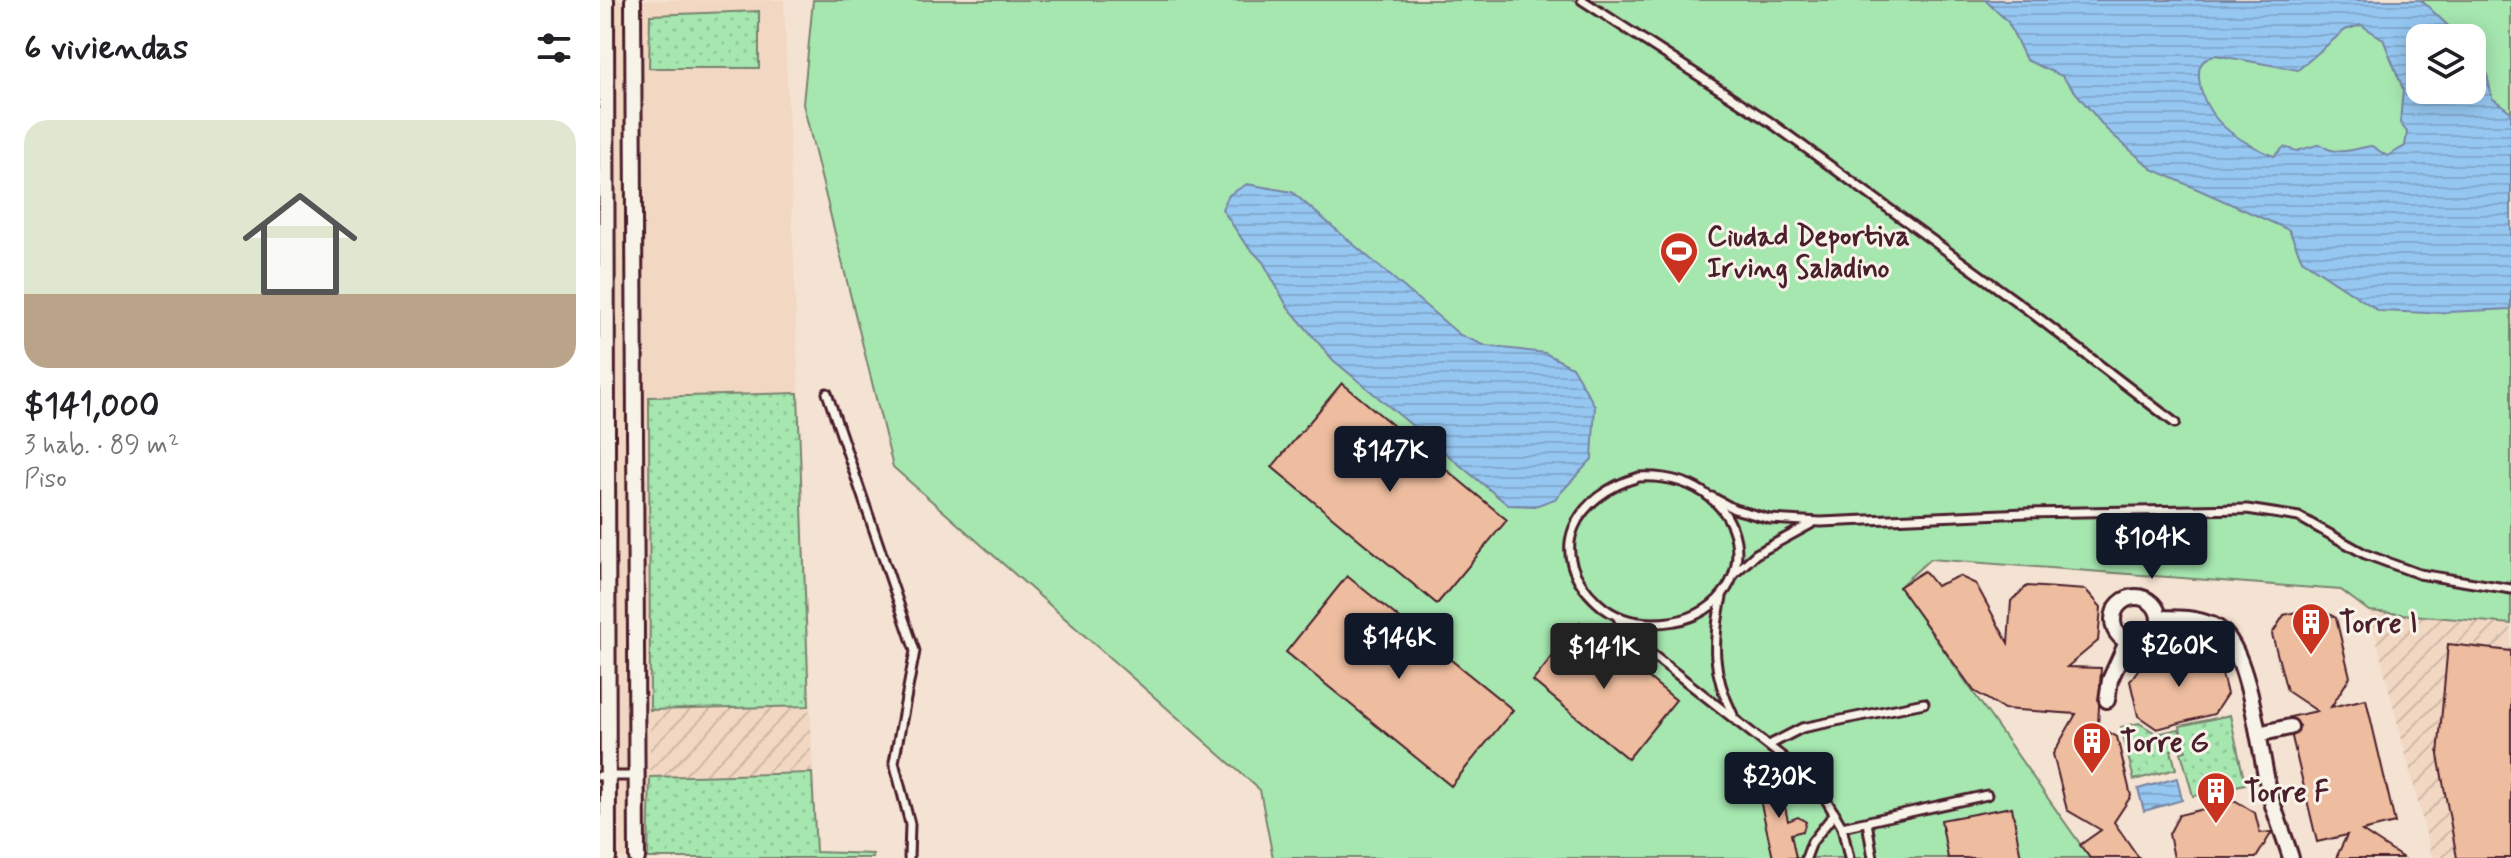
<!DOCTYPE html>
<html lang="es">
<meta charset="utf-8">
<style>
body{margin:0;font-family:Mynerve,sans-serif;background:#f2f2f2;color:#202124;height:100vh;display:flex;flex-direction:column;font-size:30px;white-space:nowrap}
*{box-sizing:border-box;margin:0}
p{font-size:26px;color:#757577}
.icon{flex:none;width:44px;height:44px;fill:none;stroke:currentColor;stroke-width:2;stroke-linecap:round;stroke-linejoin:round}
.map{position:relative;flex:1;overflow:hidden}
.drawer{display:flex;flex-direction:column;background:#fff;width:600px}
.drawer>*{flex:none}
.controls{position:absolute;left:1806px;top:24px;display:grid;gap:16px}
.controls a{display:grid;place-items:center;width:80px;height:80px;border-radius:16px;background:#fff;box-shadow:0 4px 20px #0003;font-size:40px}
.price{position:absolute;translate:-50% -68px;padding:0 18px;border-radius:8px;background:#111827;color:#fff;font-size:26px;line-height:52px;filter:drop-shadow(0 2px 4px #0008)}
.price::after{content:'';position:absolute;left:50%;top:48px;width:24px;height:18px;margin-left:-12px;background:inherit;clip-path:polygon(0 0,100% 0,50% 100%)}
.price.on{background:#222;color:#fff}
ul{padding:0;list-style:none}
li{display:grid;align-content:center;gap:16px;height:424px;padding:0 24px}
li span{display:grid;place-items:center;height:248px;border-radius:24px;color:#555}
li>.icon{margin-inline-start:auto}
span .icon{width:144px;height:144px;fill:#fffc;stroke-width:1}
li b{font-size:34px}
h2{display:flex;justify-content:space-between;align-items:center;height:96px;padding:0 24px;font-size:34px}
main{display:flex;flex:1;min-height:0}
.map>svg:first-child{display:block}
.built{fill:#f2d8c3}
.industrial{fill:url(#industrial-furrows)}
.grass{fill:url(#grass-dots);stroke:#78836e;stroke-width:2}
.pitch{fill:#a6e7b0;stroke:#78836e;stroke-width:2;fill-rule:evenodd}
.water{fill:url(#water-rules);stroke:#7784a2;stroke-width:2;fill-rule:evenodd}
.building{fill:#eebd9f;stroke:#4a1f2b;stroke-width:2}
.lines{fill:none;stroke-linecap:round;stroke-linejoin:round}
.service-casing{stroke:#4a1f2b;stroke-width:13}
.minor-casing{stroke:#4a1f2b;stroke-width:20}
.service{stroke:#f7f3e8;stroke-width:7}
.minor{stroke:#f7f3e8;stroke-width:14}
.labels{text-anchor:middle;stroke-width:6;stroke-linejoin:round;paint-order:stroke}
.poi-label{font-size:28px;font-weight:bold;fill:#4a1f2b;stroke:#f7f3e8;text-anchor:start}
</style>
<main>
<section class="drawer">
<h2>6 viviendas<svg class="icon" aria-label="filters" viewBox="0 0 24 24"><path d="M4 7h16M4 17h16"/><circle cx="9" cy="7" r="2"/><circle cx="15" cy="17" r="2"/></svg></h2>
<ul>
<li><span style="background:linear-gradient(#dfe7d0 70%,#b9a48a 0)"><svg class="icon" aria-label="home" viewBox="0 0 24 24"><path d="M3 11l9-7 9 7M6 9v11h12V9"/></svg></span><div><b>$141,000</b><p>3 hab. · 89 m²</p><p>Piso</p></div></li>
</ul>
</section>
<div class="map">
<svg width="1911" height="858" viewBox="0 0 1911 858">
<defs>
<pattern id="industrial-furrows" width="10" height="10" patternUnits="userSpaceOnUse" patternTransform="scale(2)"><rect width="10" height="10" fill="#f2d8c3"/><path d="M-1 1l2-2M0 10L10 0M9 11l2-2" fill="none" stroke="#d1b9a8"/></pattern>
<pattern id="grass-dots" width="8" height="8" patternUnits="userSpaceOnUse" patternTransform="scale(2)"><rect width="8" height="8" fill="#a6e7b0"/><path d="M2 2h.1M6 6h.1" fill="none" stroke="#90c698" stroke-width="1.8" stroke-linecap="round"/></pattern>
<pattern id="water-rules" width="6" height="5" patternUnits="userSpaceOnUse" patternTransform="scale(2)"><rect width="6" height="5" fill="#95c7f1"/><path d="M0 2.5h6" fill="none" stroke="#82aacf"/></pattern>
</defs>
<rect width="100%" height="100%" fill="#f4e3d2"/>
<filter id="ink" filterUnits="userSpaceOnUse"><feTurbulence type="fractalNoise" baseFrequency=".0125" numOctaves="2"/><feDisplacementMap in="SourceGraphic" scale="16" xChannelSelector="R" yChannelSelector="G"/><feConvolveMatrix kernelMatrix="1 2 1 2 8 2 1 2 1" color-interpolation-filters="sRGB"/></filter>
<g filter="url(#ink)">
<polygon class="built" points="0,0 184,0 216,851 273,854 274,858 0,858"/>
<g class="industrial">
<polygon points="1769,611 1911,624 1911,858 1832,858"/>
<polygon points="209,706 212,773 50,777 50,710"/>
</g>
<g class="grass">
<polygon points="159,11 159,68 49,68 50,15"/>
<polygon points="198,393 209,706 50,710 49,397"/>
<polygon points="1630,715 1645,784 1593,796 1581,752 1586,751 1584,746 1571,750 1576,769 1534,780 1521,727 1539,723 1557,734 1579,729 1582,739 1580,726"/>
<polygon points="212,773 216,852 273,854 273,858 48,858 50,777"/>
</g>
<path class="pitch" d="M213 0H1911V624L1769 611 1741 590 1330 559 1299 587 1490 858H673L660 790 293 467 203 104ZM1820 38H1872V90H1820Z"/>
<g class="water">
<path d="M1385 0H1821L1861 38H1820V90H1872V49L1884 61 1892 98 1911 112V309L1828 313 1779 311 1702 260 1689 230 1552 169 1506 129 1462 76 1426 60 1408 22ZM1761 25 1783 39 1803 89 1800 123 1807 132 1805 146 1787 156 1772 146C1753 148 1737 158 1720 144L1697 151 1684 147 1674 156C1638 141 1603 120 1599 78 1598 63 1603 60 1615 55L1698 70 1745 30Z"/>
<polygon points="647,184 692,192 860,335 886,346 945,353 972,367 995,406 992,459 955,499 935,506 908,505 733,360 687,306 663,262 644,242 622,209 629,195"/>
<polygon points="1577,778 1582,800 1544,811 1538,789"/>
</g>
<g class="building">
<polygon points="742,383 907,520 837,604 672,467"/>
<polygon points="1324,571 1336,586 1359,576 1376,584 1408,643 1411,601 1427,586 1486,590 1501,607 1498,641 1467,667 1501,668 1498,726 1517,737 1531,796 1514,822 1539,858 1490,858 1480,845 1501,830 1467,810 1453,754 1476,714 1404,709 1374,691 1299,587"/>
<polygon points="747,576 913,710 851,786 686,652"/>
<polygon points="1717,607 1736,618 1750,677 1731,707 1766,699 1795,823 1762,831 1803,858 1736,858 1747,835 1717,842 1692,737 1700,726 1690,717 1717,711 1687,691 1672,634 1684,615"/>
<polygon points="980,622 1076,700 1028,759 933,681"/>
<polygon points="1848,644 1911,651 1911,858 1857,858 1838,755"/>
<polygon points="1599,649 1609,656 1617,654 1627,694 1614,714 1557,729 1538,716 1530,681 1542,664"/>
<polygon points="1177,770 1188,821 1198,817 1206,822 1203,831 1191,834 1196,858 1173,858 1159,795"/>
<polygon points="1636,801 1655,813 1660,833 1672,832 1656,858 1574,858 1569,834 1579,815"/>
<polygon points="1412,807 1421,858 1348,858 1341,820"/>
</g>
<g class="lines">
<g class="service-casing">
<g id="service">
<polyline points="982,0 1170,122 1428,310 1575,423"/>
<polyline points="227,393 315,651 294,762 310,824 309,858"/>
<path d="M1039 477C1164 472 1170 623 1053 623 1032 623 1014 618 998 603 942 552 976 495 1039 477Z"/>
<polyline points="1112,497 1134,509 1170,519 1221,522 1426,513 1647,509 1699,517 1765,554 1819,574 1911,589"/>
<polyline points="1135,573 1156,554 1211,524"/>
<path d="M1122 597C1112 644 1112 672 1133 715"/>
<polyline points="1018,618 1031,638 1217,784 1242,827 1249,858"/>
<polyline points="1169,745 1202,728 1324,703"/>
<polyline points="0,776 36,776"/>
<polyline points="1267,822 1273,858"/>
<polyline points="1242,827 1387,795"/>
<polyline points="1206,858 1212,842 1235,813"/>
</g>
</g>
<g class="minor-casing">
<g id="minor">
<polyline points="6,0 8,858"/>
<polyline points="33,0 37,858"/>
<circle cx="1536" cy="620" r="23"/>
<path d="M1559 618C1580 618 1609 618 1624 633 1652 663 1660 758 1671 799 1677 819 1685 838 1691 858"/>
<polyline points="1507,700 1510,680 1527,642"/>
<polyline points="1658,734 1690,727"/>
</g>
</g>
<use href="#service" class="service"/>
<use href="#minor" class="minor"/>
</g>
</g>
<defs>
<g id="stadium-pin" transform="scale(2)"><path d="M0 17L-7.5 6A9.5 9.5 0 1 1 7.5 6Z" fill="#c8321e" stroke="#f7f3e8"/><path d="M0-5a6.5 5 0 1 0 0 10a6.5 5 0 1 0 0-10ZM-3.5-1.8h7v3.6h-7Z" fill="#fff"/></g>
<g id="building-pin" transform="scale(2)"><path d="M0 17L-7.5 6A9.5 9.5 0 1 1 7.5 6Z" fill="#c8321e" stroke="#f7f3e8"/><path d="M-4-6H4V6H1V3H-1V6H-4ZM-2.5-4.3h1.7v1.8h-1.7ZM.8-4.3h1.7v1.8H.8ZM-2.5-1h1.7V.8h-1.7ZM.8-1h1.7V.8H.8Z" fill="#fff"/></g>
</defs>
<g fill-rule="evenodd">
<use href="#stadium-pin" x="1079" y="251"/>
<use href="#building-pin" x="1711" y="622"/>
<use href="#building-pin" x="1492" y="741"/>
<use href="#building-pin" x="1616" y="791"/>
</g>
<g class="labels">
<g class="poi-label">
<text x="1107" y="245">Ciudad Deportiva<tspan x="1107" dy="32">Irving Saladino</tspan></text>
<text x="1739" y="632">Torre I</text>
<text x="1520" y="751">Torre G</text>
<text x="1644" y="801">Torre F</text>
</g>
</g>
</svg>
<div class="controls">
<a><svg class="icon" aria-label="layers" viewBox="0 0 24 24"><path d="M12 4l9 5-9 5-9-5zM3 14l9 5 9-5"/></svg></a>
</div>
<b class="price" style="left:790px;top:494px">$147K</b>
<b class="price" style="left:1552px;top:581px">$104K</b>
<b class="price" style="left:799px;top:681px">$146K</b>
<b class="price" style="left:1579px;top:689px">$260K</b>
<b class="price on" style="left:1004px;top:691px">$141K</b>
<b class="price" style="left:1179px;top:820px">$230K</b>
</div>
</main>
